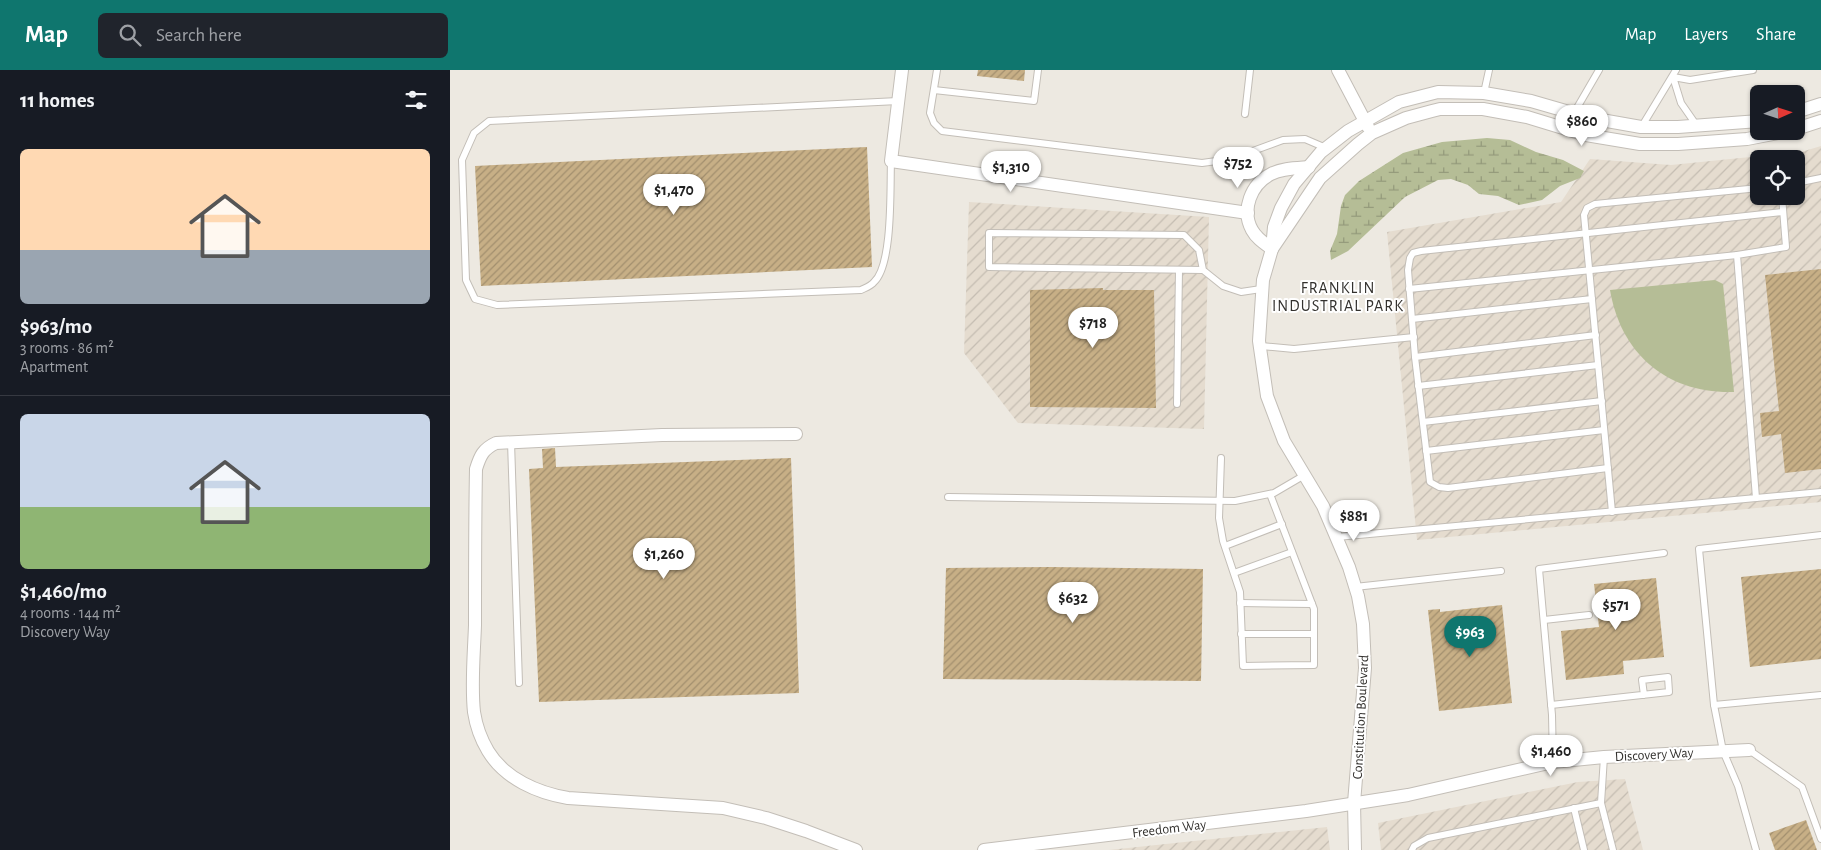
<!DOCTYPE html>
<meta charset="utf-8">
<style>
body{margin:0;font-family:"Alegreya Sans",sans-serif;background:#20242c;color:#f1f3f6;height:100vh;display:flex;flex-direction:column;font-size:19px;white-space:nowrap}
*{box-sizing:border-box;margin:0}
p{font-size:16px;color:#9ea1a6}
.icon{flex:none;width:28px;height:28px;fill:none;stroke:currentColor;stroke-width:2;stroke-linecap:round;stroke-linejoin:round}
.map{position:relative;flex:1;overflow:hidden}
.side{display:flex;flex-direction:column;background:#171b24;width:450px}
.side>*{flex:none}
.needle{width:32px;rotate:87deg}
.buttons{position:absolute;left:1300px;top:15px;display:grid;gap:10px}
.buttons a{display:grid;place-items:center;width:55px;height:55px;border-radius:8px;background:#171b24;box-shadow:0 1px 4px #0004;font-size:25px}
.price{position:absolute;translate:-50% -42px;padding:0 11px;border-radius:18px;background:#fff;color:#222;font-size:16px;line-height:32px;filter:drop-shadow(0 1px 2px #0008)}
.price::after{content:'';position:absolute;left:50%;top:30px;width:15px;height:11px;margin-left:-8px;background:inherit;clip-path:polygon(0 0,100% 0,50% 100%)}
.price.on{background:#0f766e;color:#fff}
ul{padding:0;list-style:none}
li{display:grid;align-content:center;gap:10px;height:265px;padding:0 20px}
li+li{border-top:1px solid #363941}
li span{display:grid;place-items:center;height:155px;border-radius:8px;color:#555}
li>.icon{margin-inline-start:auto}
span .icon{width:90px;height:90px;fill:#fffc;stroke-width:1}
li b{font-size:21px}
h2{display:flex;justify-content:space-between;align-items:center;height:60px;padding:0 20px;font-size:21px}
header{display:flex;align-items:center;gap:30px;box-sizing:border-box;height:70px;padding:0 25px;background:#0f766e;color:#fff}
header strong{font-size:24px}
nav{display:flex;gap:28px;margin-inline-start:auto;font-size:18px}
.search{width:350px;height:45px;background:#20242c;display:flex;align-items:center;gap:12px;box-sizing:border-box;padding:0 18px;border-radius:8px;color:#9ea1a6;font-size:19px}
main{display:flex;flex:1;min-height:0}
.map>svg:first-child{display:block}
.industrial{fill:url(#industrial-furrows);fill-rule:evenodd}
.wetland{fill:url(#wetland-marsh)}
.green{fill:#b5bd96}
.building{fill:url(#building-hatch)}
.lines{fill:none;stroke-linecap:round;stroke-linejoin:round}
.service-casing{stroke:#c3beb7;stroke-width:8}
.minor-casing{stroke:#c3beb7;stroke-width:14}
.service{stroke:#fff;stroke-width:6}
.minor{stroke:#fff;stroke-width:12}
.labels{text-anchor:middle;stroke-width:4;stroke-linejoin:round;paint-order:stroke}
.street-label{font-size:14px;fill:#33312e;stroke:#fff}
.quarter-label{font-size:16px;letter-spacing:1px;fill:#33312e;stroke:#fff}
</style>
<header>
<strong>Map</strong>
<div class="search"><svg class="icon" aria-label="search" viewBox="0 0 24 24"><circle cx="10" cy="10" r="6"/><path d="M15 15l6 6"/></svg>Search here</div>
<nav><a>Map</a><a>Layers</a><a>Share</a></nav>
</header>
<main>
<section class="side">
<h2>11 homes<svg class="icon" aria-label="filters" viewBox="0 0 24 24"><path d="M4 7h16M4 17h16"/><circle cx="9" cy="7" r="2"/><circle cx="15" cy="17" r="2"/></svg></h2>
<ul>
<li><span style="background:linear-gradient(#ffd9b3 65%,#9aa5b1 0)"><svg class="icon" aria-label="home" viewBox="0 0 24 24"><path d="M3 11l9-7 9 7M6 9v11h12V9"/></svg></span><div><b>$963/mo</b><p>3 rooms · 86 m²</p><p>Apartment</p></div></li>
<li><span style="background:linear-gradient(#c9d6e8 60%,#8fb573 0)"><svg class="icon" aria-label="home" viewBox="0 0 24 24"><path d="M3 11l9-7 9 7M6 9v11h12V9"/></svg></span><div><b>$1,460/mo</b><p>4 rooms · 144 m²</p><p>Discovery Way</p></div></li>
</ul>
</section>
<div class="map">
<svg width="1371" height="780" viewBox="0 0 1371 780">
<defs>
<pattern id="industrial-furrows" width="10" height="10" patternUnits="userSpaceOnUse" patternTransform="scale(1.25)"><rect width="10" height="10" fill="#e5dccf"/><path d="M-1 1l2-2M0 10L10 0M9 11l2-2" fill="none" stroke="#c5bdb2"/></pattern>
<pattern id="wetland-marsh" width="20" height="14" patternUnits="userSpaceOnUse" patternTransform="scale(1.25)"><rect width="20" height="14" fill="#b5bd96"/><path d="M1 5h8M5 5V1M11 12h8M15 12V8" fill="none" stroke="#949a7b"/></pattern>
<pattern id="building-hatch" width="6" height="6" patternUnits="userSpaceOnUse" patternTransform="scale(1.25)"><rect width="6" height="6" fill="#c7af86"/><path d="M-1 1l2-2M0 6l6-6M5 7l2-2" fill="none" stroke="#a28f6e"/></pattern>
</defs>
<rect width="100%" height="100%" fill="#ede9e1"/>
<g class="industrial">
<path d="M1371 76V432L967 470 937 162 1111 132 1140 89 1221 95 1351 82ZM1309 89H1346V126H1309Z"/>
<polygon points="519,132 759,147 754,359 568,353 514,283"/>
<polygon points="1175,709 1193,780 931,780 928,753 1128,712"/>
<polygon points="877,757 880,780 659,780"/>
</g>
<polygon class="wetland" points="1037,68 1060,70 1086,82 1113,90 1134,101 1130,108 1110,116 1092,130 1069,135 1048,126 1029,124 1018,115 1001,109 988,110 955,127 898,181 881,190 880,181 887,164 891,136 895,125 909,111 953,83 992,72"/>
<path class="green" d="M1265 210 1273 214 1284 322C1218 324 1171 285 1160 220Z"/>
<g class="building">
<polygon points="528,0 575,0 574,11 527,6"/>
<polygon points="417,77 422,197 31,216 25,96"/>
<polygon points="1371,199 1371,399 1335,403 1331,364 1312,367 1310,343 1329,341 1315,205"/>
<polygon points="653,218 653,220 704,220 706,338 580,337 580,220"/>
<polygon points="105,378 106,397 341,388 349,623 89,632 79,399 93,398 92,379"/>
<polygon points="601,497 753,499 751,611 493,609 496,498"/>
<polygon points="1371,499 1371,589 1300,597 1291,507"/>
<polygon points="1206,508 1214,587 1173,591 1174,604 1116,610 1111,561 1149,557 1144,514"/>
<polygon points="1052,535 1062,633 989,641 978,540 990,539 990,542"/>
<polygon points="1356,750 1367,780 1325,780 1319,763"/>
</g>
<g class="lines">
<g class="service-casing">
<g id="service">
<polyline points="487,0 480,43 484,53 492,61 752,93 781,89 833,70 855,69 876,78"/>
<polyline points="484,20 584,31 588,0"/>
<polyline points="1034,23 1039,0"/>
<polyline points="1124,43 1149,0"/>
<polyline points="795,44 800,0"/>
<polyline points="1192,56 1226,0"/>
<polyline points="1247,56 1231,33 1223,7 1240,10 1303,0"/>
<path d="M441 91C440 118 443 195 424 212 421 216 415 218 411 220L47 235 25 229 16 210 12 90 24 63 39 51 448 31"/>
<polyline points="1346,113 1371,108"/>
<polyline points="753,200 539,197 539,163 734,165 749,180 753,200 773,216 791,222 811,219"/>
<polyline points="959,219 1287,185"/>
<polyline points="962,249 1142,229"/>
<polyline points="811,276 844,279 964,267"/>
<polyline points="965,287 1146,265"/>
<polyline points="968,316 1148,295"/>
<polyline points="727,334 729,200"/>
<polyline points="973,352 1152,331"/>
<polyline points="61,372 69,613"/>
<polyline points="976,381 1154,360"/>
<polyline points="771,388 769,448 773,471 790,522 793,596 864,595 864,539 820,424"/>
<polyline points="1158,398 998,418 989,417 980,412 965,287 958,200 960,188 963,183 971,181 1333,142"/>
<polyline points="498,427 785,431 824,423 853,406"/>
<polyline points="1306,428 1371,422"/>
<polyline points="1162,442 1134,145 1137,138 1145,134 1309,118"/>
<polyline points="887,467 1306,428 1287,185 1336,177 1332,126"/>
<polyline points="775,476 832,454"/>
<polyline points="784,503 842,482"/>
<polyline points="905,517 1051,501"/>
<polyline points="790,533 862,534"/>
<polyline points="1094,550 1139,545"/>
<polyline points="791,564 864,564"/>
<polyline points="1101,635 1219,622 1218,607 1192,610 1194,625"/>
<polyline points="1264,635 1371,625"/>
<polyline points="1299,680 1352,717 1371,769"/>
<polyline points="1103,692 1102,645 1089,499 1214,483"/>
<polyline points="1151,733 1163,780"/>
<polyline points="1124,738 1134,780"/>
<polyline points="962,780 964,776 978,768 1151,733 1154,687"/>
<polyline points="1306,780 1288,716 1273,681 1264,635 1249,479 1371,465"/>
</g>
</g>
<g class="minor-casing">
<g id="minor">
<polyline points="452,0 441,91 798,143"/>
<polyline points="888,0 918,57"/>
<polyline points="1346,42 1371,34"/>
<polyline points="1346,59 1371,51"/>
<polyline points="822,179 870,108 908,74 922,63 956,48 982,41 990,39 1033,39 1077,47 1136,65 1190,74 1228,74 1297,69 1338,61"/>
<path d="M822 179C814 173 807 169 802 160 791 140 801 114 821 104 832 98 846 98 859 97"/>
<path d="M346 364 212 365 46 373C33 379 30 386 26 399 25 451 25 503 25 555 24 584 21 614 24 642 26 655 32 671 38 681 55 709 88 723 118 728L273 738 316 748 356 761 406 780"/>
<polyline points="534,780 856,741 958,725 1103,692 1154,687 1299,680"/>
<polyline points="905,780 904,733 915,598 913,554 908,526 899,497 873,436 834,371 817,326 809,271 813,210 822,179 824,157 831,138 844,114 871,82 898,61 949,32 988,22 1034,23 1081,31 1140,48 1191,57 1228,57 1309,51"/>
</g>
</g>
<use href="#service" class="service"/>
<use href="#minor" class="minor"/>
</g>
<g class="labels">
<g class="street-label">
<text transform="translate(910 647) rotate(-87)" y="5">Constitution Boulevard</text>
<text transform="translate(1204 684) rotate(-3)" y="5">Discovery Way</text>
<text transform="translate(719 758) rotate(-7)" y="5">Freedom Way</text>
</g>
<g class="quarter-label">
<text x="888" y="223">FRANKLIN<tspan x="888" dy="18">INDUSTRIAL PARK</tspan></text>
</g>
</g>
</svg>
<div class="buttons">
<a><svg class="needle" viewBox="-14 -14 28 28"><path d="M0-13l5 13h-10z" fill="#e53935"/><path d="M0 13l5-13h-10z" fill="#9ea1a6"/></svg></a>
<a><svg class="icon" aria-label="locate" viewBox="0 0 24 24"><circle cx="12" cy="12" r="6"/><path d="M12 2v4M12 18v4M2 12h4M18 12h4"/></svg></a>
</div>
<b class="price" style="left:1132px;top:77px">$860</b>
<b class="price" style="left:788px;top:119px">$752</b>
<b class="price" style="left:561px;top:123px">$1,310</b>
<b class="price" style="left:224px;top:146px">$1,470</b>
<b class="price" style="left:643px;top:279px">$718</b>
<b class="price" style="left:904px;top:472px">$881</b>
<b class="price" style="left:214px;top:510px">$1,260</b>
<b class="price" style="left:623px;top:554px">$632</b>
<b class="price" style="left:1166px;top:561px">$571</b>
<b class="price on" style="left:1020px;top:588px">$963</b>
<b class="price" style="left:1101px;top:707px">$1,460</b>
</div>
</main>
